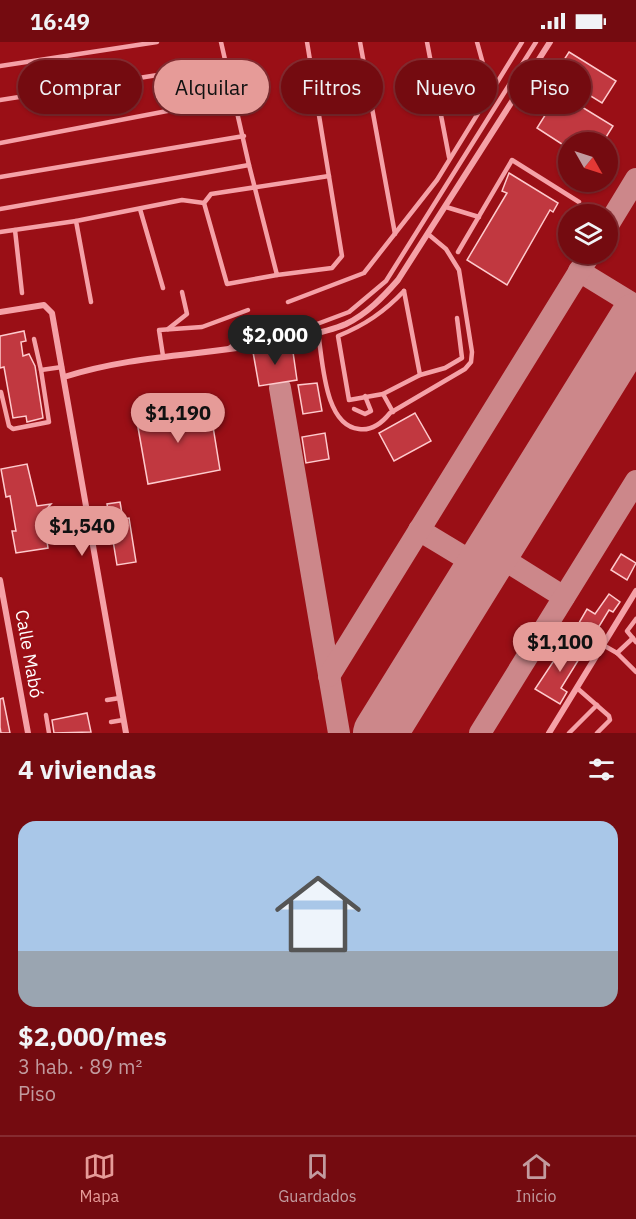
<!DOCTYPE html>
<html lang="es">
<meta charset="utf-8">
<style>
body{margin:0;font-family:"IBM Plex Sans",sans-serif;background:#7c191e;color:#f1f3f6;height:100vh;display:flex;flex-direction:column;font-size:22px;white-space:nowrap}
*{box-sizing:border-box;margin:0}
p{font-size:20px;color:#c29b9f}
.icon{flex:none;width:33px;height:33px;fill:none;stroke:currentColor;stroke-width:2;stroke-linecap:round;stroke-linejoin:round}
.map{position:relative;height:691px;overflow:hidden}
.drawer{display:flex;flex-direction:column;background:#740b10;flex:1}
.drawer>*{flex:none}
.top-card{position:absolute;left:18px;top:18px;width:600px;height:54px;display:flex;gap:12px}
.needle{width:39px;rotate:129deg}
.tools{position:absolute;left:558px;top:90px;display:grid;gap:12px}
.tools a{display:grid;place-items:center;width:60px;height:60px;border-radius:50%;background:#740b10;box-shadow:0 2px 4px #0004,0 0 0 2px #862b30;font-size:30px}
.price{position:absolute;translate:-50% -51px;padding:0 14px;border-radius:21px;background:#e69b98;color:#111;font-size:20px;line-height:39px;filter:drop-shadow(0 2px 3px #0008)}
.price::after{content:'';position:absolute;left:50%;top:36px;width:18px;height:14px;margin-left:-9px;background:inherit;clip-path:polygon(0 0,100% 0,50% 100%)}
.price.active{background:#222;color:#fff}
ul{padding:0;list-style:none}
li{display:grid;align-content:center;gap:12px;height:318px;padding:0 18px}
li+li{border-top:2px solid #862b30}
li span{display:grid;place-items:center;height:186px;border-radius:18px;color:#555}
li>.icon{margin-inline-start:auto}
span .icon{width:108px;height:108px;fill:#fffc;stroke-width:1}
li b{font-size:26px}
h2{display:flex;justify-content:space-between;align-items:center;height:72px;padding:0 18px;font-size:26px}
.tag{padding:0 21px;border-radius:27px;background:#740b10;box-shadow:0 2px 4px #0004,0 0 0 2px #862b30;font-size:21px;line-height:54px}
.tag.active{background:#e69b98;color:#111}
.status{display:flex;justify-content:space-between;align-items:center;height:42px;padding:0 30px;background:#740b10;direction:ltr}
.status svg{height:16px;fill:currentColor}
.tab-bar{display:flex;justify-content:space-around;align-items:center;height:84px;border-top:2px solid #862b30;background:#740b10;font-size:16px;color:#c29b9f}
.tab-bar a{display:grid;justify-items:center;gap:3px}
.tab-bar .active{color:#e69b98}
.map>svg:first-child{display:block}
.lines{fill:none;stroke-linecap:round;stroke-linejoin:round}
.taxiway{stroke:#cc878a;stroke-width:22}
.runway{stroke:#cc878a;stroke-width:54}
.building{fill:#c13840;stroke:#fecacd;stroke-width:1.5}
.service{stroke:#f5a1a7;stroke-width:4.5}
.minor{stroke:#f5a1a7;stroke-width:6}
.labels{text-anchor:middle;stroke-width:4.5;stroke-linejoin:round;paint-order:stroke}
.street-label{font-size:18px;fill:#fff;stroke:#9a0f16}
</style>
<div class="status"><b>16:49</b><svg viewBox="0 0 49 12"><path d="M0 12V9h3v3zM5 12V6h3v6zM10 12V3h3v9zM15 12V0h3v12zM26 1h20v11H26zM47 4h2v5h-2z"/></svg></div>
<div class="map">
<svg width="636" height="691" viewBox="0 0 636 691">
<rect width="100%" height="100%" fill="#9a0f16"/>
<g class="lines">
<g class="taxiway">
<polyline points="608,183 636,137"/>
<polyline points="579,229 636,264"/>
<polyline points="280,346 339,691"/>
<polyline points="419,488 482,526"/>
<polyline points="492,510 564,555"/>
<polyline points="329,634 590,212"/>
<polyline points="480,691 636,439"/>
</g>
<polyline class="runway" points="380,691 636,278"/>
</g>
<g class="building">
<polygon points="569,10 616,39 602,61 555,32"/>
<polygon points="559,51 613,84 603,100 568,100 568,106 537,86"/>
<polygon points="509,131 558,161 553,170 550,168 507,243 467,218 507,151 502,149"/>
<polygon points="24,289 26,299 21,300 23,314 29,312 35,324 43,376 27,380 26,374 13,376 4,325 0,326 0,294"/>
<polygon points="292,303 297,338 259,344 253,310"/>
<polygon points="317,341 322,369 303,372 298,343"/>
<polygon points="203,363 203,366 210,366 220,428 148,442 136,374"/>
<polygon points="415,371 431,399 394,419 379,391"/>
<polygon points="325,391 329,417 306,421 302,395"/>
<polygon points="27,422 37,464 51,462 45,469 49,472 38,486 46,492 48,506 16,511 12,489 16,489 10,454 6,455 1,427"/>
<polygon points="120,460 123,477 129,476 136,520 117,523 107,462"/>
<polygon points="621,512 636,521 627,538 611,528"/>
<polygon points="609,552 620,560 613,570 609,568 592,596 576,586 587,567 595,572"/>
<polygon points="567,599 584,609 561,646 567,650 560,662 535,647"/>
<polygon points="3,656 10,691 1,691 0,685 0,657"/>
<polygon points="87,671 91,690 54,691 52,678"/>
</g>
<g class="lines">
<g class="service">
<polyline points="221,0 249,123 277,233 332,226 342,214 307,0"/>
<polyline points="360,0 395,192"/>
<polyline points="427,0 449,115"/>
<polyline points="477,0 491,51"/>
<polyline points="0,24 157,0"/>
<polyline points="0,58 227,22"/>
<polyline points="0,101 235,56"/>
<polyline points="0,135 244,94"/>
<polyline points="446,165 479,175"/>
<polyline points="0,167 249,123"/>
<polyline points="140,167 163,246"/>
<polyline points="15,188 22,251"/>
<polyline points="0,190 76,179"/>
<polyline points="458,210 512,118 579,160"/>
<polyline points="277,233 227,242 204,161 211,152 329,134"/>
<polyline points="404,249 420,333"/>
<polyline points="91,260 76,179 182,158 204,161"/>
<polyline points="288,260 364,231 437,138 522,0"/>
<polyline points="168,287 187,272 182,250"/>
<path d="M318 291C323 319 324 383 359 387 372 389 382 381 390 371L465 327 471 320 472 310 459 228 446 207 428 192"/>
<polyline points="34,297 41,328 62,325"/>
<polyline points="229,306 244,295 309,285 349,270 386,239 536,0"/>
<polyline points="163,314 159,288 202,285 248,268"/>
<polyline points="1,350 9,384 13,387 49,380 41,328"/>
<path d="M383 352 349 358 338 294C365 283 384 270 404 249"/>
<polyline points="354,367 365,372 371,369 365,354"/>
<polyline points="393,370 383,352 420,333 445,326 462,316 457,276"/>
<polyline points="636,577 627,589 636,600"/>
<polyline points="603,603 617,611 636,630"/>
<polyline points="617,611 633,596"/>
<polyline points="577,646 609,674 610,678 597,691"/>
<polyline points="107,658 120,656"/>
<polyline points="46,673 49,691"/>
<polyline points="111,680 123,678"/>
<polyline points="569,691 597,663"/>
</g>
<g class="minor">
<polyline points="0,270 44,263 52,271 126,691"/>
<path d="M64 335C139 311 213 314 289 297 308 293 328 290 346 282 367 272 383 255 398 238L550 0"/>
<polyline points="0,538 28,691"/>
<polyline points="549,691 636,549"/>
</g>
</g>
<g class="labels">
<g class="street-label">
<text transform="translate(29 612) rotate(80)" y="6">Calle Mabó</text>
</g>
</g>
</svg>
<div class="tools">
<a><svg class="needle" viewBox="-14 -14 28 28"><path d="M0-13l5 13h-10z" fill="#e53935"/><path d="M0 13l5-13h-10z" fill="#c29b9f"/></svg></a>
<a><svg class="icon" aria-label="layers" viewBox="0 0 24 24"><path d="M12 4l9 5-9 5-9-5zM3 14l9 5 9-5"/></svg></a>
</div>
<b class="price active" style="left:275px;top:324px">$2,000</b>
<b class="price" style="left:178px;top:402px">$1,190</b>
<b class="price" style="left:82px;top:515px">$1,540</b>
<b class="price" style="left:560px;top:631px">$1,100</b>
<div class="top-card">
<a class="tag">Comprar</a>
<a class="tag active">Alquilar</a>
<a class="tag">Filtros</a>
<a class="tag">Nuevo</a>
<a class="tag">Piso</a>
</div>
</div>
<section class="drawer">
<h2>4 viviendas<svg class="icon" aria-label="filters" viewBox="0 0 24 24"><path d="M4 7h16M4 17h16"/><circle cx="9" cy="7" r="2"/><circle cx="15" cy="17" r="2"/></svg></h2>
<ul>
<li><span style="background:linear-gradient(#a9c7e8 70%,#9aa5b1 0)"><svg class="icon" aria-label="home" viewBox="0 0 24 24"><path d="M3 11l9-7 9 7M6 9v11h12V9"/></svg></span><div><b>$2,000/mes</b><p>3 hab. · 89 m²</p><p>Piso</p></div></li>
</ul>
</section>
<nav class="tab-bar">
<a class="active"><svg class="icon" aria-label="map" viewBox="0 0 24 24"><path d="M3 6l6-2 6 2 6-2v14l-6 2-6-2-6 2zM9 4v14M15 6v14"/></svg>Mapa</a>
<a><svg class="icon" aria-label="saved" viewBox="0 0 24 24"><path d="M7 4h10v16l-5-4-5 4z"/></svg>Guardados</a>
<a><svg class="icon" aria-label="home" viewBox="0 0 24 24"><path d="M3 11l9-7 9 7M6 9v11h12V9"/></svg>Inicio</a>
</nav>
